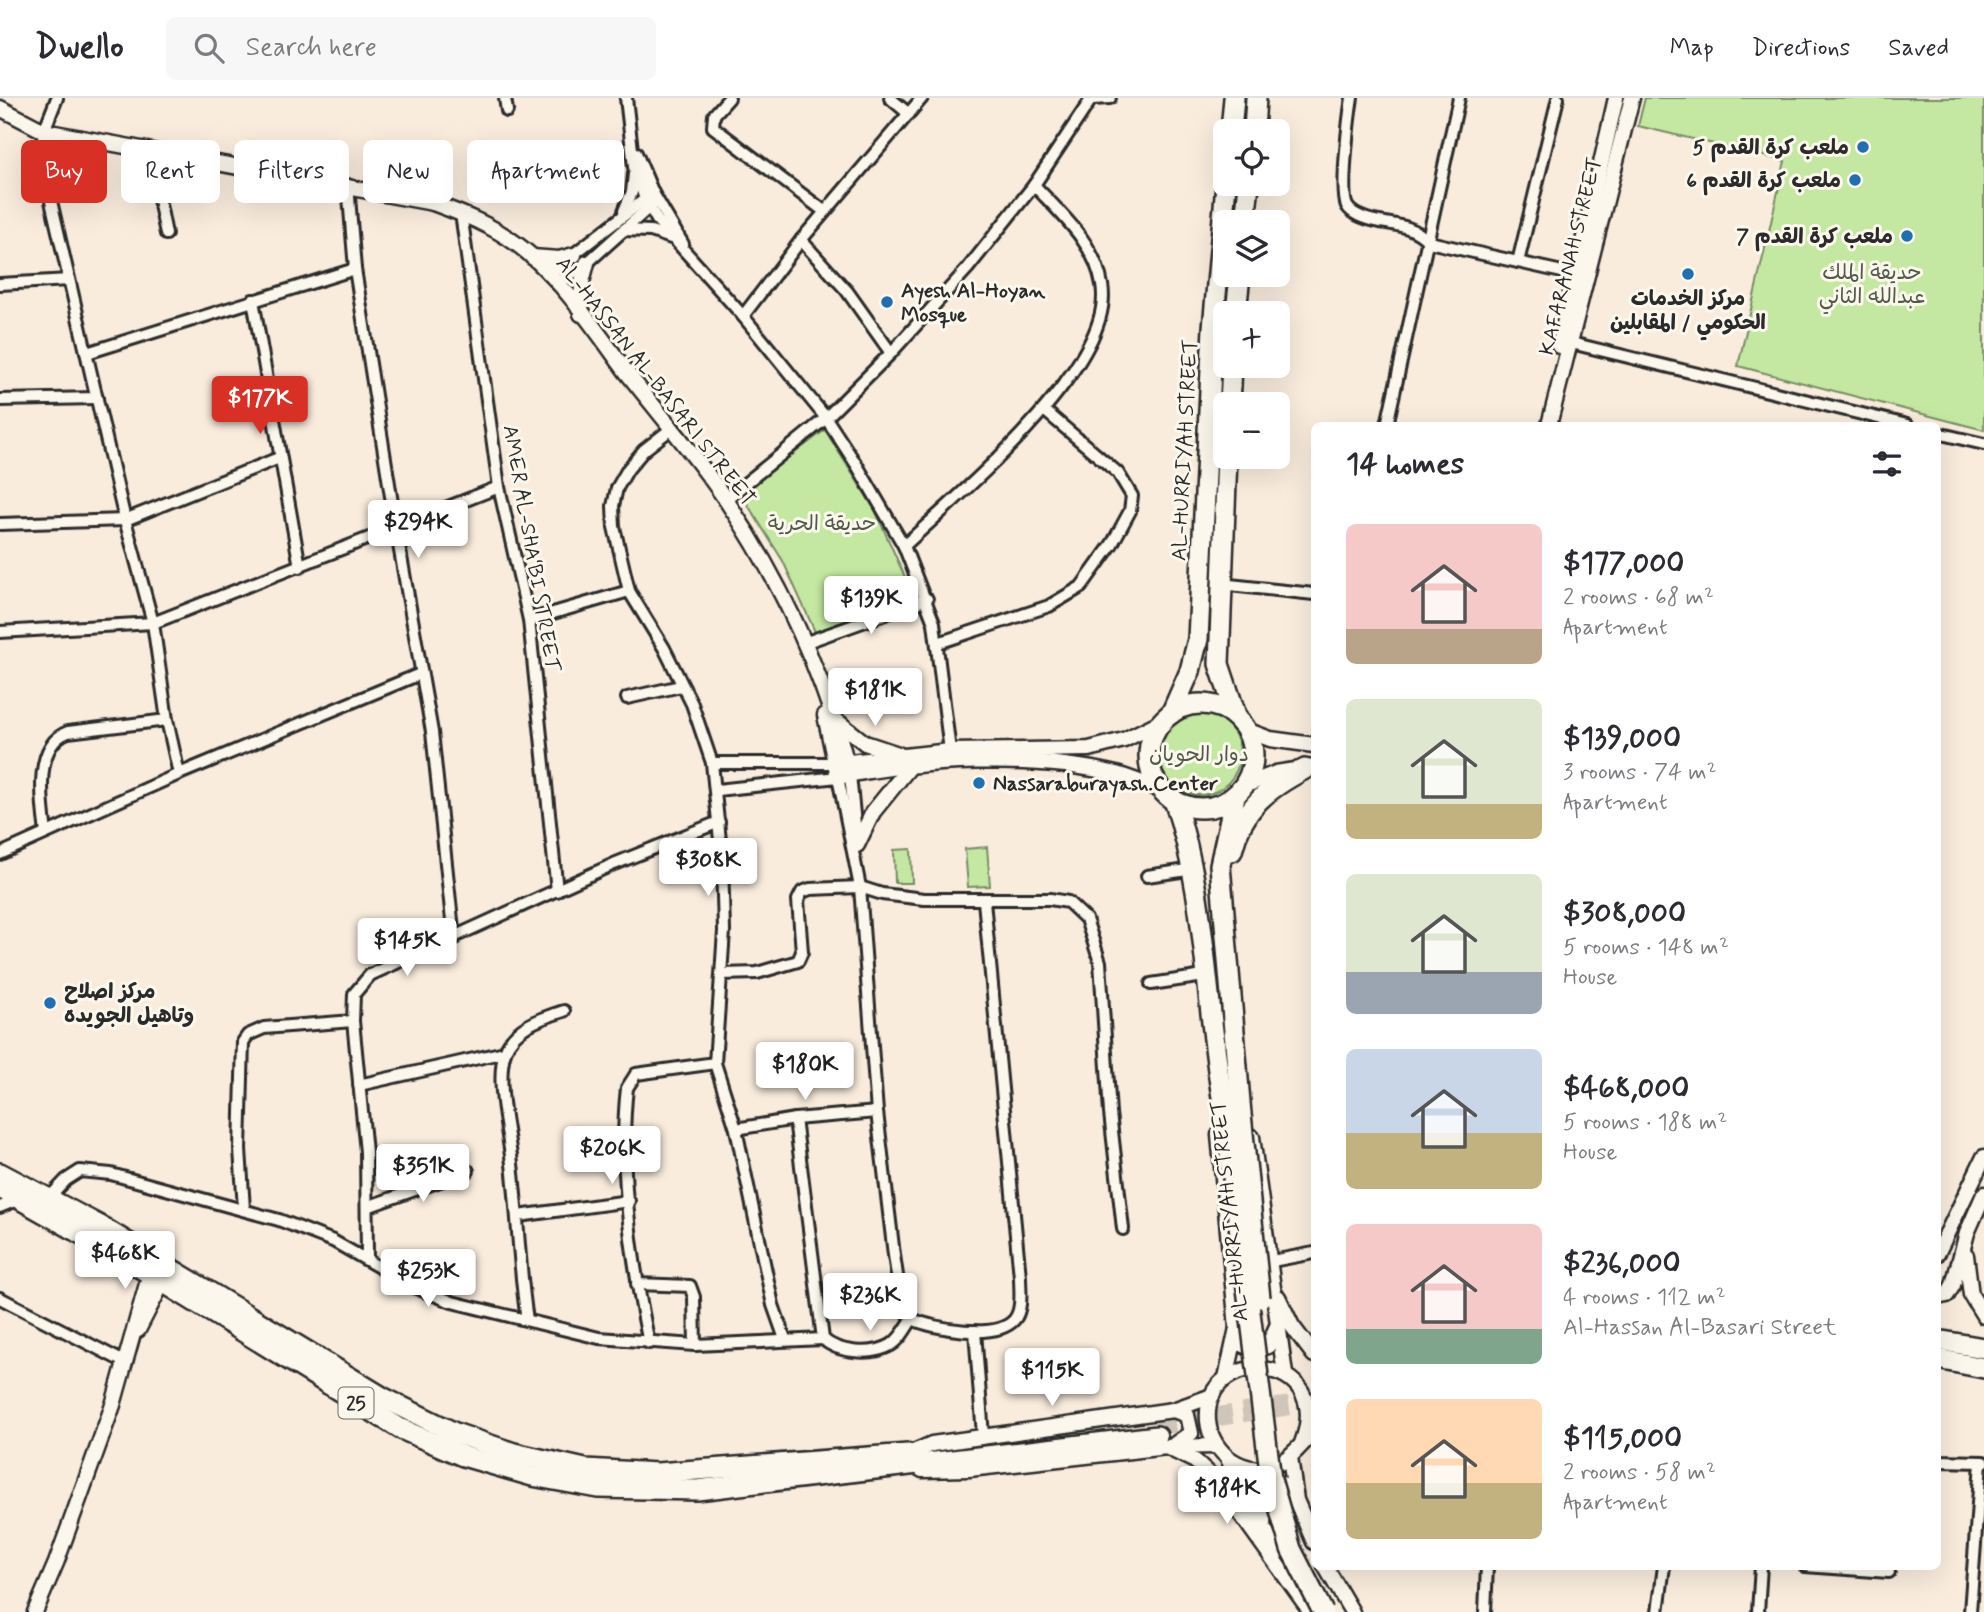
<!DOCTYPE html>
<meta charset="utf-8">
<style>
body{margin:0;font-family:Mynerve,"Playpen Sans Arabic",sans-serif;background:#f7f7f7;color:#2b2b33;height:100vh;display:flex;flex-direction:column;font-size:26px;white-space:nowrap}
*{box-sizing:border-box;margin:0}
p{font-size:23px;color:#7c7c81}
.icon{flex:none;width:38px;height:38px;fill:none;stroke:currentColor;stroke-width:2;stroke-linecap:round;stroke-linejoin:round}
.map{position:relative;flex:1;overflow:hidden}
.sheet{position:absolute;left:1311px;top:324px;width:630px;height:1148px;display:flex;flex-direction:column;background:#fff;border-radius:10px;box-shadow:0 7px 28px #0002}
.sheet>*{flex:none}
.hud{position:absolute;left:21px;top:42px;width:665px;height:63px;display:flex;gap:14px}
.buttons{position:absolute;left:1213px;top:21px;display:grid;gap:14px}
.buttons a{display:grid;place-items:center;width:77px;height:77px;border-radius:10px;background:#fff;box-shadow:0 7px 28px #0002;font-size:35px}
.price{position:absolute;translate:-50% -60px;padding:0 16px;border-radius:7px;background:#fff;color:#222;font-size:23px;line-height:46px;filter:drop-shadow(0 2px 4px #0008)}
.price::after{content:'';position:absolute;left:50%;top:42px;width:21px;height:16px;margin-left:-10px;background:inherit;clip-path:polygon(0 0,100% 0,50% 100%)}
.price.active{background:#d93025;color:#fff}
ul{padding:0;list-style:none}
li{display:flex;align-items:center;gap:21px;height:175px;padding:0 35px}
li span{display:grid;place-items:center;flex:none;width:196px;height:140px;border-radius:10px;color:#555}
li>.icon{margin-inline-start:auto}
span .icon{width:84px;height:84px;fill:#fffc;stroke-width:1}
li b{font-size:30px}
h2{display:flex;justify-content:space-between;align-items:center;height:84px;padding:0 35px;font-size:30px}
.pill{padding:0 24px;border-radius:10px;background:#fff;box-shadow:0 7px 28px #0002;font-size:24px;line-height:63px}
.pill.active{background:#d93025;color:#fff}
header{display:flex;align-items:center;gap:42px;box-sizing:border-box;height:98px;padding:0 35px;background:#fff;border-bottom:2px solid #e1e1e2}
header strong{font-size:33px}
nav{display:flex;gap:38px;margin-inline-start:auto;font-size:24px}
.search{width:490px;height:63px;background:#f7f7f7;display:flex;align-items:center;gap:18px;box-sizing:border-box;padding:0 24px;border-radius:10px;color:#7c7c81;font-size:26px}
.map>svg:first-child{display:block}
.green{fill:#c4e8a2;stroke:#788a66;stroke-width:2}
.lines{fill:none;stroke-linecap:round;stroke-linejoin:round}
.highway-tunnel{stroke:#d0c5b9;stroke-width:19;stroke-dasharray:19 10;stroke-linecap:butt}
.street-casing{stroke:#2b2b2b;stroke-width:16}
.secondary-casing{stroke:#2b2b2b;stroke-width:19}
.highway-casing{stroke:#2b2b2b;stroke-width:24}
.street{stroke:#fbf7ec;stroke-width:10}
.secondary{stroke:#fbf7ec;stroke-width:14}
.highway{stroke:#fbf7ec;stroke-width:19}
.highway-bridge-casing{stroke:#2b2b2b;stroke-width:24;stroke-linecap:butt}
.highway-bridge{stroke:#fbf7ec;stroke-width:19}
.poi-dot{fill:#1f6fb2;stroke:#fbf7ec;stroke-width:2.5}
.labels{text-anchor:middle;stroke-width:6;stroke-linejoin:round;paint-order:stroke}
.shield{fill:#fbf7ec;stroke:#696865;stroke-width:2}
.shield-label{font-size:19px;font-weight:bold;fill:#2b2b2b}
.poi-label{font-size:21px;font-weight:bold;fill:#2b2b2b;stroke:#fbf7ec;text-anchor:end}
.street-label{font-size:21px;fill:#2b2b2b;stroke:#fbf7ec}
.park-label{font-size:21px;fill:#515a49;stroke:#fbf7ec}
</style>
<header>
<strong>Dwello</strong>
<div class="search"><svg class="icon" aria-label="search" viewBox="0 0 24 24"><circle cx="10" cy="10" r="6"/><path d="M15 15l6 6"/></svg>Search here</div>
<nav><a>Map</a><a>Directions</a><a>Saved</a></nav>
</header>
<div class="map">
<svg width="1984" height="1514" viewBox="0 0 1984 1514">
<rect width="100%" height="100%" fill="#f9ecdd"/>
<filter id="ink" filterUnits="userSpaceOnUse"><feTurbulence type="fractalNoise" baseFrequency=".0143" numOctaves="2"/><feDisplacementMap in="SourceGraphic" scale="14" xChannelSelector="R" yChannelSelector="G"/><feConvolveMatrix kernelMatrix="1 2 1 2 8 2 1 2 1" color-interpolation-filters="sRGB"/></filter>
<g filter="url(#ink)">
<g class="green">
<polygon points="1645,0 1984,0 1984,332 1738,268 1785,63 1638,28"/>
<polygon points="825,332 875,412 913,497 816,536 783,463 741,396"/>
<circle cx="1199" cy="656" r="41"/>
<polygon points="987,749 990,788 968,789 965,751"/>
<polygon points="911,751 912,785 895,785 894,752"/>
</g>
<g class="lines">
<polyline class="highway-tunnel" points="1156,1328 1314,1304"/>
<g class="street-casing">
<g id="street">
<polyline points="57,0 44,33 41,60 125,422 153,525 167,622 179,676"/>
<polyline points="505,0 507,13"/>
<polyline points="626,0 634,69 645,101 657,122 743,218 826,320 858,369 904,448 934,525 950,653"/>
<polyline points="729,0 714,17 713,29 824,113"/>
<polyline points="890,0 909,16"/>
<path d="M1352 0C1349 18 1340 95 1347 108 1353 118 1369 122 1380 124 1399 127 1415 129 1429 144L1580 178"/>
<polyline points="1092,1 1110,0"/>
<polyline points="149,52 166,136"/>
<polyline points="636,55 653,95 683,146"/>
<polyline points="348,87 355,171 396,430 432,634 454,841"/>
<polyline points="624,113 632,94 634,75"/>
<polyline points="461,115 499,389 529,522 557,793"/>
<polyline points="623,132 651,133 671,140"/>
<polyline points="801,142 847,193 891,255"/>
<polyline points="1518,164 1558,0"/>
<polyline points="548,176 653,95"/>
<polyline points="0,186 69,182"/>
<polyline points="557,186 587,165 654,105"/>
<polyline points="253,202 300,469"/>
<polyline points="743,218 801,142 922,0"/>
<polyline points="1563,243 1907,327"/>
<polyline points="87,255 355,171"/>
<polyline points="0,302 97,300"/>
<polyline points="1387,327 1459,0"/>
<polyline points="671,331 644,352 628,371 617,390 613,408 614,429 629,493 664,550 692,606 712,665 722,762 724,833 715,965 736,1031 773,1207 785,1241"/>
<polyline points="1937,335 1984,346"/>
<polyline points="725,402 826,320 891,255 968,170 1034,87 1092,0"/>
<polyline points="0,426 125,422 279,360"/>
<path d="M904 448C958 397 1117 266 1102 187 1095 145 1062 117 1034 87"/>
<polyline points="1220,486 1314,496"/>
<polyline points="529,522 629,493"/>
<polyline points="0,534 153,525 499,389"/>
<polyline points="804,545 927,501"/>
<polyline points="938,545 1049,508 1081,489 1112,446 1130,413 1132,398 1118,375 1044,312"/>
<polyline points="627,600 681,588"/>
<polyline points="712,665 836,665"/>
<polyline points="850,677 857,746"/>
<polyline points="717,692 838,679 860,789 877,1014 894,1157 899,1191 904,1209 912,1221"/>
<path d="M46 735C42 704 33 647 68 634L167 622"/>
<polyline points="0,756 179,676 420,576"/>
<polyline points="1147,778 1194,771"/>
<polyline points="722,876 757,875 798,863 802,854 798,802 802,794 810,791 860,789 882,796 924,801 1050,801 1068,804 1086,821 1100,864 1110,1015 1123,1131"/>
<polyline points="1151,886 1204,878"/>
<polyline points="353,923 366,1054 367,1160"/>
<polyline points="359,987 505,954"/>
<path d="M795 1021 823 1241C838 1255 872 1258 891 1247 900 1242 906 1230 912 1221"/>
<polyline points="736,1031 795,1021 877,1014"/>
<polyline points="48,1101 66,1082 80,1073 111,1076 279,1122 333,1143 414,1189 452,1204 599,1240 695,1247 823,1241"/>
<polyline points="0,1109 19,1101"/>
<polyline points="367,1109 468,1073"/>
<polyline points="244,1111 240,1051 243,944 248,937 264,930 353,923 354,896 370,877 614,766 719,724"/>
<polyline points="518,1118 629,1103"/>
<polyline points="1272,1163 1314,1155"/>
<polyline points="637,1186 690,1188 694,1199 695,1247"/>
<polyline points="0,1200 126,1265"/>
<path d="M912 1221C934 1231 996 1242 1014 1222 1023 1212 1020 1192 1020 1179L984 803"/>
<path d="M527 1222C519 1170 518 1118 512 1066 509 1035 495 984 505 954 513 929 542 920 564 913"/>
<polyline points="975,1233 983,1338"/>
<path d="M649 1245C633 1169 618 1068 627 990L636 976 715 965"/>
<polyline points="1937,1363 1984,1364"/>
<polyline points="1805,1468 1889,1474"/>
<polyline points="1485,1514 1487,1468"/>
<polyline points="1658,1514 1664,1468"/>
<polyline points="1758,1514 1761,1468"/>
<polyline points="1970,1514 1981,1364"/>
</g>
</g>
<g class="secondary-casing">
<g id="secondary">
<path d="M0 10 44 33 433 105C463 116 492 127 518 147 560 178 597 234 628 276 661 318 696 358 726 402 782 485 825 580 850 677"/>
<polyline points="532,159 559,161 574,157"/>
<polyline points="581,216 582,184 587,165"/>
<polyline points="1559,248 1616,0"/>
<polyline points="1549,327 1632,0"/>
<path d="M825 617 838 679C919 662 1036 656 1116 676 1131 680 1146 687 1161 692"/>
<polyline points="837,623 865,645 898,656"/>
<polyline points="1246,632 1270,641 1314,647"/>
<polyline points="840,665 950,653 1089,651 1124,642 1164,622"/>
<polyline points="1244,688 1276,675 1314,669"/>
<polyline points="857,747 873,714 912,666"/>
<polyline points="1219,1037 1237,1230 1226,1280"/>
<polyline points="1252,1039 1285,1276"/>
<polyline points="1937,1156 1984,1059"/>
<polyline points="1966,1157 1971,1197 1984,1218"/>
<polyline points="1278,1199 1292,1228 1314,1257"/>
<polyline points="1937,1199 1947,1197 1953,1187 1967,1135 1984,1096"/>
<polyline points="1237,1231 1243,1247 1254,1252 1268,1248 1277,1228"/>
<polyline points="138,1232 167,1176"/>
<polyline points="1173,1312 1187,1317 1191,1335 1175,1346"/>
<path d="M1302 1345C1337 1256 1202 1245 1208 1323 1211 1356 1246 1381 1278 1366 1293 1359 1302 1345 1314 1334"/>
<polyline points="1168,1350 1195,1363 1217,1383 1311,1514"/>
<polyline points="909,1356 932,1346 1173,1312 1212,1298"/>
<polyline points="1290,1359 1296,1402 1314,1444"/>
<polyline points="1228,1361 1277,1455"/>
<polyline points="922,1372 969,1371 1167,1349 1216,1348"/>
<polyline points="1263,1427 1265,1395 1268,1390 1282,1386 1295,1395"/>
<polyline points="1325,1468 1352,1514"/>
<polyline points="35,1514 56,1465 113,1307 152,1168"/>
</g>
</g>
<g class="highway-casing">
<g id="highway">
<polyline points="1231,33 1234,0"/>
<polyline points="1254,33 1256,0"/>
<polyline points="1245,124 1249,86"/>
<polyline points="1236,215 1240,177"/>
<polyline points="1230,306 1232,268"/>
<polyline points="1227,359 1219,566 1237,620"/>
<circle cx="1201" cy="658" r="52"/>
<polyline points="1171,616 1190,573 1198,541 1213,230 1226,86"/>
<polyline points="1235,698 1220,767 1241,1016"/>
<path d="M1174 702C1208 802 1205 912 1225 1016"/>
<path d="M1232 753C1243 709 1267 691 1305 671"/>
<polyline points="0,1075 102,1129 384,1300 455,1335 514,1355 585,1371 657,1375 908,1356"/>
<polyline points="0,1090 119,1157 401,1331 463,1358 532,1378 598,1390 697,1392 1157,1338"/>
<polyline points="1937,1242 1984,1250"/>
<polyline points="1937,1261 1984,1270"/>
</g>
</g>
<use href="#street" class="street"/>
<use href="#secondary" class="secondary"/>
<use href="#highway" class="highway"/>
<g class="highway-bridge-casing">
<g id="highway-bridge">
<polyline points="1225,1016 1271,1381 1291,1451 1323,1514"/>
<polyline points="1241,1016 1260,1200"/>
</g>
</g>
<use href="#highway-bridge" class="highway-bridge"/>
</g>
</g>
<g class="poi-dot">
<circle cx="1863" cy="49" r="7"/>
<circle cx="1855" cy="82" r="7"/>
<circle cx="1907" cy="138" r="7"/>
<circle cx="1688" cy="176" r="7"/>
<circle cx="887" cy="204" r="7"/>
<circle cx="979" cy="685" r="7"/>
<circle cx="50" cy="905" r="7"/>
</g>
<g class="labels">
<rect class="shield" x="338.5" y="1289.5" width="35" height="31" rx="5"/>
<g class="shield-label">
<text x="356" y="1312">25</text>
</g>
<g class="poi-label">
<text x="1849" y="56">ملعب كرة القدم 5</text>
<text x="1841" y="89">ملعب كرة القدم 6</text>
<text x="1893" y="145">ملعب كرة القدم 7</text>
<text x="901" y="199" text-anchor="start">Ayesh Al-Hoyan<tspan x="901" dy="24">Mosque</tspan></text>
<text x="1688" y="207" text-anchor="middle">مركز الخدمات<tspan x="1688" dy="24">الحكومي / المقابلين</tspan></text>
<text x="993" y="692" text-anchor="start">Nassaraburayash.Center</text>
<text x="64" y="900" text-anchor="start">مركز اصلاح<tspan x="64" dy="24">وتاهيل الجويده</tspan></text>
</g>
<g class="street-label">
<text transform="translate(1570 158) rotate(-76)" y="7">KAFARANAH STREET</text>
<text transform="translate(656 283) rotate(52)" y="7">AL-HASSAN AL-BASARI STREET</text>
<text transform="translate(1184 352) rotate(-87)" y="7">AL-HURRIYAH STREET</text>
<text transform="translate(532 450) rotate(80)" y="7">AMER AL-SHA‘BI STREET</text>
<text transform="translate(1229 1113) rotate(-96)" y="7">AL-HURRIYAH STREET</text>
</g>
<g class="park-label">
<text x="1872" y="181">حديقة الملك<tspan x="1872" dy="24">عبدالله الثاني</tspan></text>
<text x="822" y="432">حديقة الحرية</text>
<text x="1199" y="663">دوار الحويان</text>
</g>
</g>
</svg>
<div class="buttons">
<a><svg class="icon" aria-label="locate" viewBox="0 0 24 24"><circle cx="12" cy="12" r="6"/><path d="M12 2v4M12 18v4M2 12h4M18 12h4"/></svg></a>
<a><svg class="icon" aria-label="layers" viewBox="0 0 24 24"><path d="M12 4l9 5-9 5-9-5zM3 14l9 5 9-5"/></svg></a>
<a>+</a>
<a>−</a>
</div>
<b class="price active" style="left:260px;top:338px">$177K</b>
<b class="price" style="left:418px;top:462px">$294K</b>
<b class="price" style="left:871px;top:538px">$139K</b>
<b class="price" style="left:875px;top:630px">$181K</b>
<b class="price" style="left:708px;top:800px">$308K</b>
<b class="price" style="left:407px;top:880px">$145K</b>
<b class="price" style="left:805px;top:1004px">$180K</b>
<b class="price" style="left:612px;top:1088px">$206K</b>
<b class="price" style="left:423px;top:1106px">$351K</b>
<b class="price" style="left:125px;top:1193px">$468K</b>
<b class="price" style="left:428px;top:1211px">$253K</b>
<b class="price" style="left:870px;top:1235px">$236K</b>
<b class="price" style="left:1052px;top:1310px">$115K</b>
<b class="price" style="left:1227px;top:1428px">$184K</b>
<div class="hud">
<a class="pill active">Buy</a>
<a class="pill">Rent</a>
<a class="pill">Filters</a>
<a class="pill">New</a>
<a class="pill">Apartment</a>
</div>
<section class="sheet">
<h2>14 homes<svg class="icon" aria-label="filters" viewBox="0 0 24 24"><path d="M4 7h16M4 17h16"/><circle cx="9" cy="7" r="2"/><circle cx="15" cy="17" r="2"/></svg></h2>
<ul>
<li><span style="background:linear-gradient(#f6c9c9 75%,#b9a48a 0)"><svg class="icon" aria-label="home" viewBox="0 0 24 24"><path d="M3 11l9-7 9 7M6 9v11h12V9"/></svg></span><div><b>$177,000</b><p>2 rooms · 68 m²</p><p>Apartment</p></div></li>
<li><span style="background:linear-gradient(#dfe7d0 75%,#c2b280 0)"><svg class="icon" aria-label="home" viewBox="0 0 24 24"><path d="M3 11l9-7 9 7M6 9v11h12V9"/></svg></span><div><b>$139,000</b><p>3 rooms · 74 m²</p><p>Apartment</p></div></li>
<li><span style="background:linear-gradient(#dfe7d0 70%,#9aa5b1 0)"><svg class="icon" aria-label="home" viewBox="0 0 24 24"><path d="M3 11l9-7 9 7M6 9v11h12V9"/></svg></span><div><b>$308,000</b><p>5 rooms · 148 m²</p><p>House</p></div></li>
<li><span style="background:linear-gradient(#c9d6e8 60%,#c2b280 0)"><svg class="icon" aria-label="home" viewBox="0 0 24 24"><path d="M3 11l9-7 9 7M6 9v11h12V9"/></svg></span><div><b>$468,000</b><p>5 rooms · 188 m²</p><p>House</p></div></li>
<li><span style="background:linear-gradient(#f6c9c9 75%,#7fa58c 0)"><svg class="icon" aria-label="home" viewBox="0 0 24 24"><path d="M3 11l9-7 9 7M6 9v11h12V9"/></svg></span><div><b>$236,000</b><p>4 rooms · 112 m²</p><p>Al-Hassan Al-Basari Street</p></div></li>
<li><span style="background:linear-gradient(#ffd9b3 60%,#c2b280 0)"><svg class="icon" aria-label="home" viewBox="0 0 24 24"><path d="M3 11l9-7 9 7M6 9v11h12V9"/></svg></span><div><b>$115,000</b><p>2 rooms · 58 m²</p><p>Apartment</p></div></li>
</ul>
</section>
</div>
